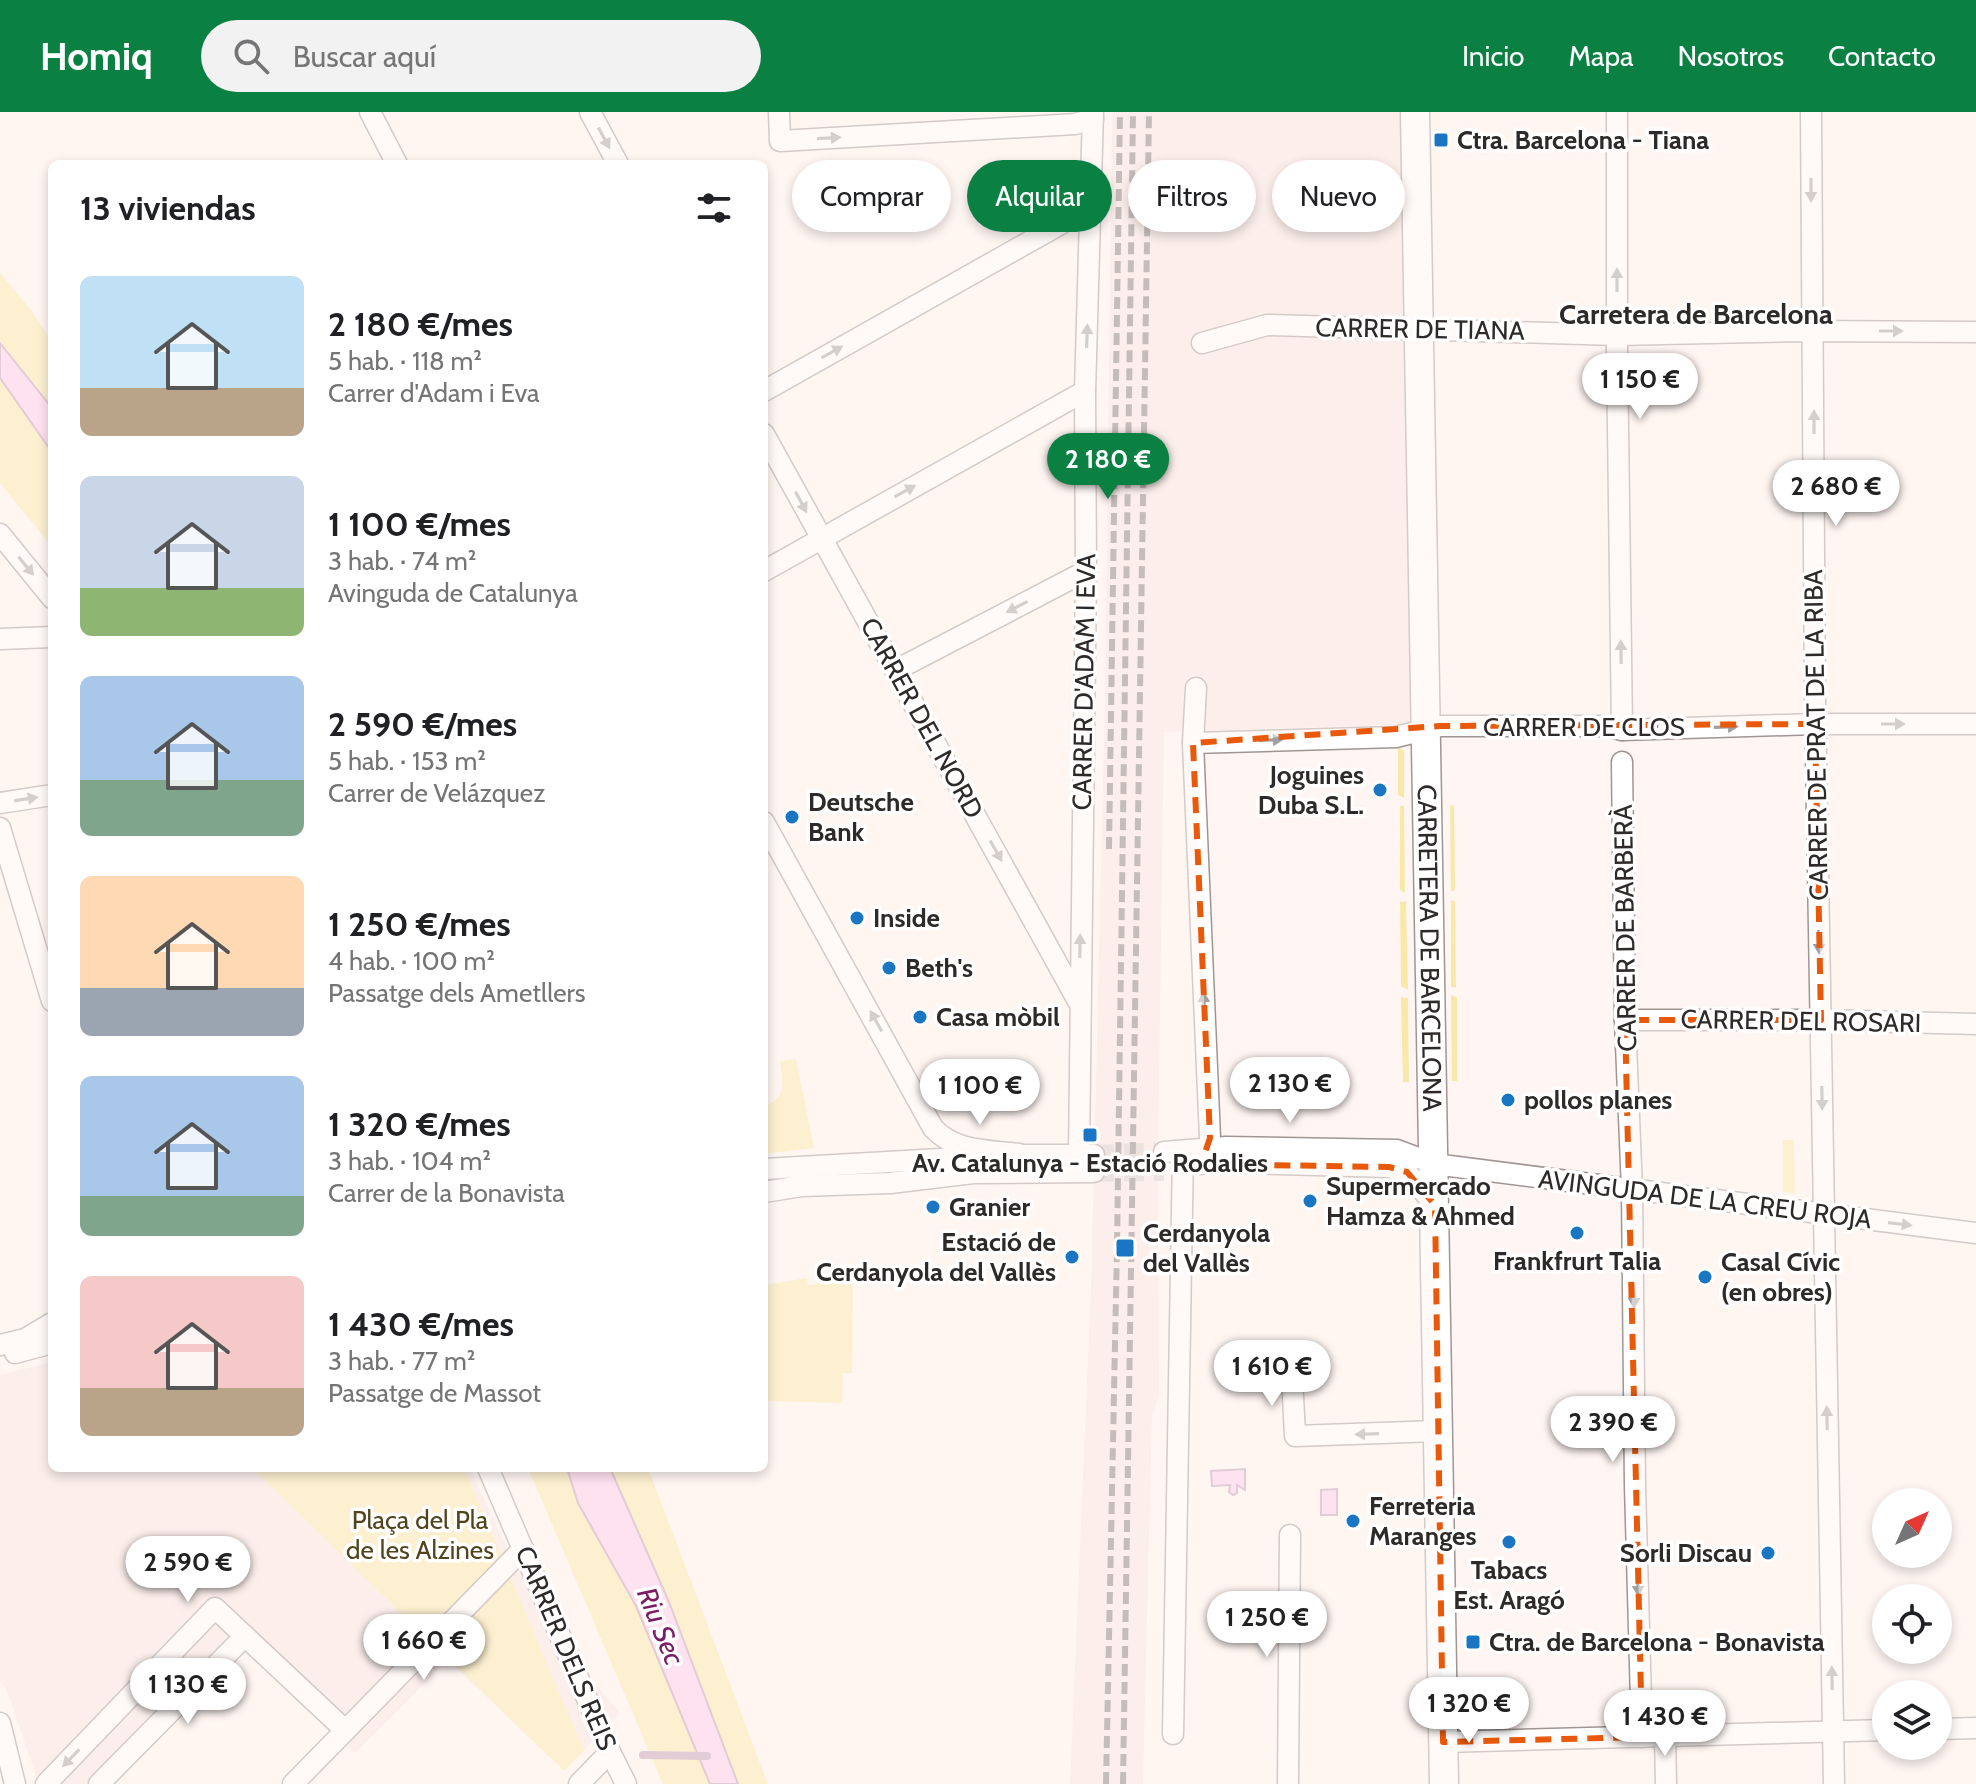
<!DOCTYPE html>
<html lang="es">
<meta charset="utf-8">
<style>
body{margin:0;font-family:Cabin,sans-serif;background:#f2f2f2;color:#202124;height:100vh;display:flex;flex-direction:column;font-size:30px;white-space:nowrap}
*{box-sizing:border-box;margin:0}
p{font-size:26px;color:#757577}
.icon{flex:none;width:44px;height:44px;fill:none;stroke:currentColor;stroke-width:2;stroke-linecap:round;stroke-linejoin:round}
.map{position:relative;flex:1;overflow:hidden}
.drawer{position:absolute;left:48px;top:48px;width:720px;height:1312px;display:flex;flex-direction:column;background:#fff;border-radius:12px;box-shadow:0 4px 12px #0003}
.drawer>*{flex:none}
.guide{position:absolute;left:792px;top:48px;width:760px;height:72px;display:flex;gap:16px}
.needle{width:52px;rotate:45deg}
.fabs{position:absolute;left:1872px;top:1376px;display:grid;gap:16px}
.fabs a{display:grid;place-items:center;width:80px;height:80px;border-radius:50%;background:#fff;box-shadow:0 4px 12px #0003;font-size:40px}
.price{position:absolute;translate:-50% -68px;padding:0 18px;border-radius:28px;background:#fff;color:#222;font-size:26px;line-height:52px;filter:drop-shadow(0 2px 4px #0008)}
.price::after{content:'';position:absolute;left:50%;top:48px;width:24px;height:18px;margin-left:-12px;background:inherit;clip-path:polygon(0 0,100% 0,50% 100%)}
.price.current{background:#0b8043;color:#fff}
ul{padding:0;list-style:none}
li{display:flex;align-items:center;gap:24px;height:200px;padding:0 32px}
li span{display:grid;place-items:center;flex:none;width:224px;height:160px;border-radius:12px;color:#555}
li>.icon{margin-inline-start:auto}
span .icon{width:96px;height:96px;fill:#fffc;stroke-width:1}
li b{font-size:34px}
h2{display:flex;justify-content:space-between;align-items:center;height:96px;padding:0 32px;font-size:34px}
.tag{padding:0 28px;border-radius:36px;background:#fff;box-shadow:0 4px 12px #0003;font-size:28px;line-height:72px}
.tag.current{background:#0b8043;color:#fff}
header{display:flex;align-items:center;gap:48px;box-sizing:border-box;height:112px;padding:0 40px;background:#0b8043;color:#fff}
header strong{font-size:38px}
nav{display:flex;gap:44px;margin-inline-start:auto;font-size:28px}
.search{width:560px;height:72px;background:#f2f2f2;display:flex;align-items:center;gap:20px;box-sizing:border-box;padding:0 28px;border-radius:44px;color:#757577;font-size:30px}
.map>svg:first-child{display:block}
.built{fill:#f9e7e2}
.green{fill:#f9e9a9}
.water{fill:#fcc9ec;stroke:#be99b2;stroke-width:2}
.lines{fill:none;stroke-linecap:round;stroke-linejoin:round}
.stream{stroke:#be99b2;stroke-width:8}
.street-tunnel{stroke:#d5ccca;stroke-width:20;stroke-dasharray:20 10;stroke-linecap:butt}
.street-casing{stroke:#9f9694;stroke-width:23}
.secondary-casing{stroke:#9f9694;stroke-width:31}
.street{stroke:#fff;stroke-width:20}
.secondary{stroke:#fff;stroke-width:28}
.rail{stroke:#7f7977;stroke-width:6;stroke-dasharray:12 6;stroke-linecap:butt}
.oneway{fill:#a19f9f}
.marked{fill:none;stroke:#e8590c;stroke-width:6;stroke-dasharray:16 10;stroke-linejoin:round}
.poi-dot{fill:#1a76c2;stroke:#fff;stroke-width:3}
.labels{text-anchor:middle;stroke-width:7;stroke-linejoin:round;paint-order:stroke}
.poi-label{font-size:26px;font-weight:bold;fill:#2e2a29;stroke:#fff;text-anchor:start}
.street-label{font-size:26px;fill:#2e2a29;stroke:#fff}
.park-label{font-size:26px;fill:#50451c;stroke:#fff}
.neighbourhood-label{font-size:28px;font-weight:bold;fill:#2e2a29;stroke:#fff}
.water-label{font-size:28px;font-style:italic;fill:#7b1c67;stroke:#fff}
</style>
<header>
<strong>Homiq</strong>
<div class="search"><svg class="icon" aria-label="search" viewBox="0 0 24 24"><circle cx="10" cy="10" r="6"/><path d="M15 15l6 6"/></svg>Buscar aquí</div>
<nav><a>Inicio</a><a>Mapa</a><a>Nosotros</a><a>Contacto</a></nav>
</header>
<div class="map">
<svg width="1976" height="1672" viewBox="0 0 1976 1672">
<rect width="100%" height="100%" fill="#fff5f2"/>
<g class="built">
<polygon points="1112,0 1417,0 1433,612 1164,620 1158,1045 1159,1283 1152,1304 1143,1672 1070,1672 1091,1175 1105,589"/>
<polygon points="52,1250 52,1356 469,1356 543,1509 620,1601 564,1659 448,1548 355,1641 248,1537 85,1672 39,1672 6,1576 0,1570 0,1263"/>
</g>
<g class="green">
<polygon points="0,161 30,197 52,229 52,435 0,371"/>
<polygon points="1398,635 1404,639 1404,686 1398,683"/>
<polygon points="1450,693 1454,694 1455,778 1451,780"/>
<polygon points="1400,694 1404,694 1405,781 1400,778"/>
<polygon points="1451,788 1455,789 1456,875 1451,875"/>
<polygon points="1406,789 1408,878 1401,874 1400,790"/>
<polygon points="1451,883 1457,885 1457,969 1452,969"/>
<polygon points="1401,885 1408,886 1409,970 1403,970"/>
<path d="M796 947 814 1036 764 1042V994C787 988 783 968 780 949Z"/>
<polygon points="1794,1028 1795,1081 1783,1080 1783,1028"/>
<polygon points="843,1161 853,1163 852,1261 843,1261 842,1291 764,1289 764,1173 807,1166 808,1173 830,1170 832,1163"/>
<polygon points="252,1356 464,1356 584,1639 564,1659"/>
<polygon points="528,1356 648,1356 768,1672 663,1672"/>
</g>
<g class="water">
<polygon points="0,231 52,296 52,340 0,266"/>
<polygon points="567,1356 610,1356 669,1490 738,1672 710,1672 636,1494 578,1391"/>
<polygon points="1245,1357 1245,1378 1237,1373 1237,1381 1233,1383 1229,1380 1230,1373 1212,1374 1211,1359"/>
<polygon points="1337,1377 1337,1403 1321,1403 1321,1378"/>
</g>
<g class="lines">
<polyline class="stream" points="643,1643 707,1644"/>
<g class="street-tunnel">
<polyline points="1094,1043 1164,1040"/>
<polyline points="1094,1060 1164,1059"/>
</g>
<g class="street-casing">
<g id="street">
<polyline points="370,0 397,52"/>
<polyline points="590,0 618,52"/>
<polyline points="779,0 780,29 1075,12 1093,7"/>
<polyline points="1617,0 1617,239 1622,618"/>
<polyline points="1811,0 1815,589 1834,1672"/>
<polyline points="1202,231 1267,213 1617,223 1799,219 1976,220"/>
<polyline points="764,279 1091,95"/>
<polyline points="764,322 1078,889"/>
<polyline points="0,422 52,486"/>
<polyline points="764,459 1085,279"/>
<polyline points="0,527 52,525"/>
<polyline points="896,558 1086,459"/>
<polyline points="1196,576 1193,631 1210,1026 1210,1036 1201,1052"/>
<polyline points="1193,631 1396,625 1440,614 1605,614 1622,618 1815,612 1976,612"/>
<polyline points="1622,650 1625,908 1632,1078 1635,1374 1642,1625"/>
<polyline points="0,691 52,683"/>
<path d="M764 710 933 1016C955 1040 988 1038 1019 1042"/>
<polyline points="0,716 52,889"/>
<polyline points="1625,908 1821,908 1976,912"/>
<polyline points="1164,1040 1226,1035 1397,1038 1434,1052 1976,1121"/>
<polyline points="1008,1043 1094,1043"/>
<polyline points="1079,1043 1086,459 1085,279 1093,0"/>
<polyline points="1207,1050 1389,1055 1407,1060 1435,1093"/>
<polyline points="764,1057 976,1045"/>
<polyline points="764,1080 802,1074 890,1071 973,1061 1094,1060"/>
<polyline points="0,1233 25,1227 52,1211"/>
<polyline points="15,1241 52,1231"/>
<polyline points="1292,1265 1295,1324 1438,1319"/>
<polyline points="488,1356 610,1640 626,1672"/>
<polyline points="0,1611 15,1672"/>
<polyline points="1938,1617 1976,1616"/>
<polyline points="1173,1622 1183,1039"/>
<polyline points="1665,1624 1666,1672"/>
<polyline points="1443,1630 1886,1618"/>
<polyline points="46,1672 215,1496 345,1618"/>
<polyline points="99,1672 245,1524"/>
<polyline points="293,1672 523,1437"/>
<polyline points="579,1672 610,1640"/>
<polyline points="1288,1672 1290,1423"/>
</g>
</g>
<g class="secondary-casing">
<g id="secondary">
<path id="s1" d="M1415 0 1444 1672"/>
</g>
</g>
<use href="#street" class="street"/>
<use href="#secondary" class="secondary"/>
<g class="rail">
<polyline points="1109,737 1120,0"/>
<polyline points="1106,1672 1117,1135 1133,0"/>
<polyline points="1123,1672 1149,0"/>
</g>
</g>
<defs><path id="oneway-solid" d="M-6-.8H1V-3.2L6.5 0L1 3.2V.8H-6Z" transform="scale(2)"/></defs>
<g class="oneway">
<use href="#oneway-solid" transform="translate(604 26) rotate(62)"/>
<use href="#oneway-solid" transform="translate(829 26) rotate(-3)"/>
<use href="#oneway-solid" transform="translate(1811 78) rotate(90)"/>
<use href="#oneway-solid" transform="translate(1617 168) rotate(-90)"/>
<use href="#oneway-solid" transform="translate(1891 219)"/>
<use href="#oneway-solid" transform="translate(1087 224) rotate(-88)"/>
<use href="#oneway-solid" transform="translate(832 240) rotate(-29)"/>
<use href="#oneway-solid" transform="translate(1814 310) rotate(-90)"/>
<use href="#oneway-solid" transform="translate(905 379) rotate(-29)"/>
<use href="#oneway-solid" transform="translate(801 390) rotate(62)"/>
<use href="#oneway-solid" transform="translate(26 454) rotate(51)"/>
<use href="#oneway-solid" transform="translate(1017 495) rotate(152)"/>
<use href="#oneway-solid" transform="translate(1621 540) rotate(-91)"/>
<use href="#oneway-solid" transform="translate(1893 612)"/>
<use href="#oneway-solid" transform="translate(1726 615) rotate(-2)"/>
<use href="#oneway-solid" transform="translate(1271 628) rotate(-2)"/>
<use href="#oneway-solid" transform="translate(26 687) rotate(-9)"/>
<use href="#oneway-solid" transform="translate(996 739) rotate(61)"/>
<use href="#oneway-solid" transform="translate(1819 830) rotate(89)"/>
<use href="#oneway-solid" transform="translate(1080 834) rotate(-89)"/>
<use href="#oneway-solid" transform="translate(1204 892) rotate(-93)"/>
<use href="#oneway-solid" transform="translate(876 909) rotate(-119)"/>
<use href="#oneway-solid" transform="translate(1822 986) rotate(89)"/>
<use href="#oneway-solid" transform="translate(1900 1112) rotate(7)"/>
<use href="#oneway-solid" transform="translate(1634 1184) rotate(89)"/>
<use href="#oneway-solid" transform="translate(1827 1306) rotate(-91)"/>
<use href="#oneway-solid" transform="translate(1367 1322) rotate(178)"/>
<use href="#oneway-solid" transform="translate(1638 1472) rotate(88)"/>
<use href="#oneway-solid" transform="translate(1832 1566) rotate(-91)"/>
<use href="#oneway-solid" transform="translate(71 1646) rotate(134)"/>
</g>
<path d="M0 0H1976V1672H0ZM1815 612 1821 908H1625L1642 1625 1443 1630 1435 1093 1407 1060 1389 1055 1201 1052 1210 1026 1193 631 1440 614Z" fill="#fff5f2" fill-opacity=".55" fill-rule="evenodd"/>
<path class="marked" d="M1815 612 1821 908H1625L1642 1625 1443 1630 1435 1093 1407 1060 1389 1055 1201 1052 1210 1026 1193 631 1440 614Z"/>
<g class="poi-dot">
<rect x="1433" y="20" width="16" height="16" rx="4"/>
<circle cx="1380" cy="678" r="8"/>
<circle cx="792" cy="705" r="8"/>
<circle cx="857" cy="806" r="8"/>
<circle cx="889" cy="856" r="8"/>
<circle cx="920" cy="905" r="8"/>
<circle cx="1508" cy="988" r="8"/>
<rect x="1082" y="1015" width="16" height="16" rx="4"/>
<circle cx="1310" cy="1089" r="8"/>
<circle cx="933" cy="1095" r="8"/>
<circle cx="1577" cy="1121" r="8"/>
<rect x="1115" y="1126" width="20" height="20" rx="4"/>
<circle cx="1072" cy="1145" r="8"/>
<circle cx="1705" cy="1165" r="8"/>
<circle cx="1353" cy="1409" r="8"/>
<circle cx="1509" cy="1430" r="8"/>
<circle cx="1768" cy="1441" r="8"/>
<rect x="1465" y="1522" width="16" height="16" rx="4"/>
</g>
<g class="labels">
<g class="poi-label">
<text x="1457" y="37">Ctra. Barcelona - Tiana</text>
<text x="1364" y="672" text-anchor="end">Joguines<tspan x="1364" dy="30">Duba S.L.</tspan></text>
<text x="808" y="699">Deutsche<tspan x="808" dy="30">Bank</tspan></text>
<text x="873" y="815">Inside</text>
<text x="905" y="865">Beth's</text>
<text x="936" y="914">Casa mòbil</text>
<text x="1524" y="997">pollos planes</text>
<text x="1090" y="1060" text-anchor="middle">Av. Catalunya - Estació Rodalies</text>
<text x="1326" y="1083">Supermercado<tspan x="1326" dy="30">Hamza &amp; Ahmed</tspan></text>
<text x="949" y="1104">Granier</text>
<text x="1143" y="1130">Cerdanyola<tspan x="1143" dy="30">del Vallès</tspan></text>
<text x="1056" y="1139" text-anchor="end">Estació de<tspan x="1056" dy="30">Cerdanyola del Vallès</tspan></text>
<text x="1577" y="1158" text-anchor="middle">Frankfrurt Talia</text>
<text x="1721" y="1159">Casal Cívic<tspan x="1721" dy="30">(en obres)</tspan></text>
<text x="1369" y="1403">Ferreteria<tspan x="1369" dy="30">Maranges</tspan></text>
<text x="1752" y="1450" text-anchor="end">Sorli Discau</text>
<text x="1509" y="1467" text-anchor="middle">Tabacs<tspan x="1509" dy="30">Est. Aragó</tspan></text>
<text x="1489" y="1539">Ctra. de Barcelona - Bonavista</text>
</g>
<g class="street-label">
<text transform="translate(1420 217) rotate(1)" y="9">CARRER DE TIANA</text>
<text transform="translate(1084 570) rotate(-89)" y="9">CARRER D'ADAM I EVA</text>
<text transform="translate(922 606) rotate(61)" y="9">CARRER DEL NORD</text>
<text x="1584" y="624">CARRER DE CLOS</text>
<text transform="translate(1816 623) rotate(-91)" y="9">CARRER DE PRAT DE LA RIBA</text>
<text transform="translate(1625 816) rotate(-91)" y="9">CARRER DE BARBERÀ</text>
<text dy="9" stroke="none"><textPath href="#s1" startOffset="836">CARRETERA DE BARCELONA</textPath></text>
<text transform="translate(1801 909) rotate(1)" y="9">CARRER DEL ROSARI</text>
<text transform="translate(1705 1087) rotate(7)" y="9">AVINGUDA DE LA CREU ROJA</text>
<text transform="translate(566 1536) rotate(67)" y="9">CARRER DELS REIS</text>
</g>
<g class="park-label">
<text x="420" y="1417">Plaça del Pla<tspan x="420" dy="30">de les Alzines</tspan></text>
</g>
<g class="neighbourhood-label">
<text x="1696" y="212">Carretera de Barcelona</text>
</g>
<g class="water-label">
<text transform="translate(661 1514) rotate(68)" y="10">Riu Sec</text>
</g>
</g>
</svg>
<div class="fabs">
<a><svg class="needle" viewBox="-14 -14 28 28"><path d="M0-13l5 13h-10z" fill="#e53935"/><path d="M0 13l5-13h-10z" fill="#757577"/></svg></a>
<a><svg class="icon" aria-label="locate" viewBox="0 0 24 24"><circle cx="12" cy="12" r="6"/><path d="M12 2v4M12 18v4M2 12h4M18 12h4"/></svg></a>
<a><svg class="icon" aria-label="layers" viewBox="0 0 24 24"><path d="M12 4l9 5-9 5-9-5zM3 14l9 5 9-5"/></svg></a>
</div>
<b class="price" style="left:1640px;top:309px">1 150 €</b>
<b class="price current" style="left:1108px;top:389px">2 180 €</b>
<b class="price" style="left:1836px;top:416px">2 680 €</b>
<b class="price" style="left:1290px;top:1013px">2 130 €</b>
<b class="price" style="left:980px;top:1015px">1 100 €</b>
<b class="price" style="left:1272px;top:1296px">1 610 €</b>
<b class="price" style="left:1613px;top:1352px">2 390 €</b>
<b class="price" style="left:188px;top:1492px">2 590 €</b>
<b class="price" style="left:1267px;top:1547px">1 250 €</b>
<b class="price" style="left:424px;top:1570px">1 660 €</b>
<b class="price" style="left:188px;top:1614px">1 130 €</b>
<b class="price" style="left:1469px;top:1633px">1 320 €</b>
<b class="price" style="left:1665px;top:1646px">1 430 €</b>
<div class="guide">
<a class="tag">Comprar</a>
<a class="tag current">Alquilar</a>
<a class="tag">Filtros</a>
<a class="tag">Nuevo</a>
</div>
<section class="drawer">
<h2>13 viviendas<svg class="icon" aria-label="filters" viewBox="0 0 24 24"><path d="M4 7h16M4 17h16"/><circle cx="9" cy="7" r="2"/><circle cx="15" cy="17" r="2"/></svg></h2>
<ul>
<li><span style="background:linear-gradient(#bfe0f5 70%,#b9a48a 0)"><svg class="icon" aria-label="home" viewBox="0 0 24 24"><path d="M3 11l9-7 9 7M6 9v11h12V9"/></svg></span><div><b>2 180 €/mes</b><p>5 hab. · 118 m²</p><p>Carrer d'Adam i Eva</p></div></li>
<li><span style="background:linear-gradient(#c9d6e8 70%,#8fb573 0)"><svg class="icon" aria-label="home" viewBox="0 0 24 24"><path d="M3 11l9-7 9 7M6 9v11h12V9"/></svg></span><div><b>1 100 €/mes</b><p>3 hab. · 74 m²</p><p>Avinguda de Catalunya</p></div></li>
<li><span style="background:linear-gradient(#a9c7e8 65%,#7fa58c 0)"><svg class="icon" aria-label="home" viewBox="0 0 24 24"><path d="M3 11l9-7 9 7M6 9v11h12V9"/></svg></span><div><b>2 590 €/mes</b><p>5 hab. · 153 m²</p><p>Carrer de Velázquez</p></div></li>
<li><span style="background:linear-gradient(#ffd9b3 70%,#9aa5b1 0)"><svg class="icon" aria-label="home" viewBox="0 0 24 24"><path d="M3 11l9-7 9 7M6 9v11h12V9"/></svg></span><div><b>1 250 €/mes</b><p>4 hab. · 100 m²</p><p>Passatge dels Ametllers</p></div></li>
<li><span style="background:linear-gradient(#a9c7e8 75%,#7fa58c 0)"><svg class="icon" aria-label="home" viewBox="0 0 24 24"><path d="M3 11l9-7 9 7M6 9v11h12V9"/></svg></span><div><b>1 320 €/mes</b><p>3 hab. · 104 m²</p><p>Carrer de la Bonavista</p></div></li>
<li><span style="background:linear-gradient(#f6c9c9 70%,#b9a48a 0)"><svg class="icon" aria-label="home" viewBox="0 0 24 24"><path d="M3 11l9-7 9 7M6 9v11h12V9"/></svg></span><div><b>1 430 €/mes</b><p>3 hab. · 77 m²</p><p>Passatge de Massot</p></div></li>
</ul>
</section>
</div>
